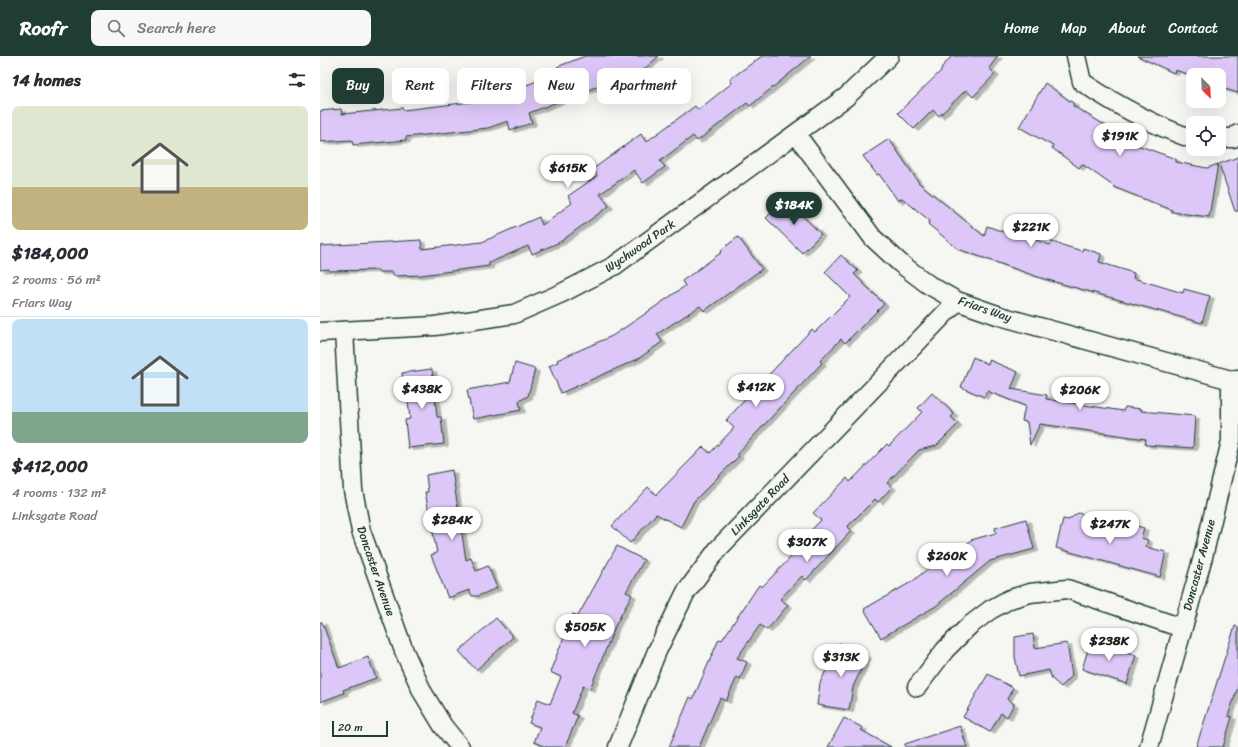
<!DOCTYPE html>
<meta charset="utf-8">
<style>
body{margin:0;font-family:Sriracha,sans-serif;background:#f7f7f7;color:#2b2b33;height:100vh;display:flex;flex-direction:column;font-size:15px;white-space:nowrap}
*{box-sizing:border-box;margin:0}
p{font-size:13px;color:#7c7c81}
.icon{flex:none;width:22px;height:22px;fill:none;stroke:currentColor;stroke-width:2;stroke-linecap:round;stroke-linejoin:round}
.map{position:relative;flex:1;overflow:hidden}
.sheet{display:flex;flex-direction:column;background:#fff;width:320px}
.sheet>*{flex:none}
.top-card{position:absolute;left:12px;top:12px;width:380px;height:36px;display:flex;gap:8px}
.needle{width:26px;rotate:156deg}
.fabs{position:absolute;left:866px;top:12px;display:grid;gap:8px}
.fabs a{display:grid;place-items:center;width:40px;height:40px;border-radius:8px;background:#fff;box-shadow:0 4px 16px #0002;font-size:20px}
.scale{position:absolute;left:12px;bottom:10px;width:56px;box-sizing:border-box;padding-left:4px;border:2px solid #1f3d34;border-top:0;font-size:11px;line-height:14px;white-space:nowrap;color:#1f3d34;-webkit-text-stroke:3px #f6f6f2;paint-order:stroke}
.price{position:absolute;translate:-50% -34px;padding:0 9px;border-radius:14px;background:#fff;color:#222;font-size:13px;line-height:26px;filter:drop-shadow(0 1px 2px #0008)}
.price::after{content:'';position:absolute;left:50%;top:24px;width:12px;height:9px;margin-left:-6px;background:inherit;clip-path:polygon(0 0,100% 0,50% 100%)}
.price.selected{background:#1f3d34;color:#fff}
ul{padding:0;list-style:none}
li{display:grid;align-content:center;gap:8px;height:212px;padding:0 12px}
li+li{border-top:1px solid #e1e1e2}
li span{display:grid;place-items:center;height:124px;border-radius:8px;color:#555}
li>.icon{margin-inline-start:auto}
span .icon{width:72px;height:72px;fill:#fffc;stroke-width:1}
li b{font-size:17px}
h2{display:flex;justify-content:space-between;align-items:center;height:48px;padding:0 12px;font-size:17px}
.chip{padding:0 14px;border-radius:8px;background:#fff;box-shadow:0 4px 16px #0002;font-size:14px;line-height:36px}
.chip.selected{background:#1f3d34;color:#fff}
header{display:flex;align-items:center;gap:24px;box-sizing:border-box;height:56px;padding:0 20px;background:#1f3d34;color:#fff}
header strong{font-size:19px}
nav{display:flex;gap:22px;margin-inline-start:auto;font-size:14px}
.search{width:280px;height:36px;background:#f7f7f7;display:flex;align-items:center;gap:10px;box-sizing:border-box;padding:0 14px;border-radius:8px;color:#7c7c81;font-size:15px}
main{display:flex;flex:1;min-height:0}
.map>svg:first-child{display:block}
.building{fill:#ddc7f8;stroke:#1f3d34;filter:url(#shadow)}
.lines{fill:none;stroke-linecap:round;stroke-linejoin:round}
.minor-casing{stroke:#1f3d34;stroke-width:21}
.minor{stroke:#f6f6f2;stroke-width:18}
.labels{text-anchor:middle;stroke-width:3;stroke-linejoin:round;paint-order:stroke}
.street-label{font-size:12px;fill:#1f3d34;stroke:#f6f6f2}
</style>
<header>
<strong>Roofr</strong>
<div class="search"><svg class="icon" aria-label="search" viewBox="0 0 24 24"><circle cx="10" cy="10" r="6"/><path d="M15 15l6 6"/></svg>Search here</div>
<nav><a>Home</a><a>Map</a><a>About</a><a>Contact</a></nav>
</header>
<main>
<section class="sheet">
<h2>14 homes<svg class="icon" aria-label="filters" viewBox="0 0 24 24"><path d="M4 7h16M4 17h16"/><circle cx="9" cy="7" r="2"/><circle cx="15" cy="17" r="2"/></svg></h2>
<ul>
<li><span style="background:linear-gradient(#dfe7d0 65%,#c2b280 0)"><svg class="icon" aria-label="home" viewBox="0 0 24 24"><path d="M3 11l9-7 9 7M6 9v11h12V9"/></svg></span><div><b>$184,000</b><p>2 rooms · 56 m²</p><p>Friars Way</p></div></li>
<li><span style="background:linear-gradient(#bfe0f5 75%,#7fa58c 0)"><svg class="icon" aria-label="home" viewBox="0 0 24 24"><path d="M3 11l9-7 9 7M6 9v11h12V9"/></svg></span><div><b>$412,000</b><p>4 rooms · 132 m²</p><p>Linksgate Road</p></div></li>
</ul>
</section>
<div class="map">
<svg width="918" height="691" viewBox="0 0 918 691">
<defs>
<filter id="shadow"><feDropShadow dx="4.5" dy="2.5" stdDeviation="0" flood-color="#0004"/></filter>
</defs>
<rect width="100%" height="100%" fill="#f6f6f2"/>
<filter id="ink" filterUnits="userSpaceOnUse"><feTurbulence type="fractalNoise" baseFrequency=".025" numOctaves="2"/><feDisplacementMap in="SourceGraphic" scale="8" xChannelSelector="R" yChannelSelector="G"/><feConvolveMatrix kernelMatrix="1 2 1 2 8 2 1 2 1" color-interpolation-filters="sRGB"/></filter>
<g filter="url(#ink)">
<g class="building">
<polygon points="265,0 339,0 306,29 299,22 209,57 212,67 190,74 188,65 168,72 86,81 86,84 33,89 32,84 0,86 0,55 21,53 22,58 83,52 83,54 160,45 159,42 206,27 207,29 239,16 237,11"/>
<polygon points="442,0 491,0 430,50 427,47 377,85 373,80 340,105 345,111 323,127 314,114 280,138 289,150 240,186 212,198 208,190 169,207 169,210 101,219 73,220 73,216 58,216 58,214 9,215 9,213 0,214 0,190 101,184 102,193 162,186 219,161 222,169 252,147 248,140 277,120 273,113 321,78 326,86 375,50 378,54 412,27 410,23"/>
<polygon points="632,0 678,0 669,12 675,18 653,41 646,34 619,60 613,54 594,73 578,57 622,14 621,12"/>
<polygon points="817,0 918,0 918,37 901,32 899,30 899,19 873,20 855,14 854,17"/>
<polygon points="725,27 754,48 753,50 788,71 786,73 820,90 856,103 856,106 887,112 898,108 889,161 852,156 852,154 796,132 762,108 759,112 732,92 733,90 699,71"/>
<polygon points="569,83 599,127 664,180 667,170 701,182 702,179 730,189 732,186 762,195 763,192 781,198 779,206 814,217 813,222 863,237 864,233 890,240 882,267 721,222 638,193 608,168 610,165 582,142 578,145 559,118 557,119 543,100"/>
<polygon points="918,101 918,155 915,155 899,108"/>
<polygon points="465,143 501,178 482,197 446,162"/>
<polygon points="418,181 442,213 384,255 380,250 337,278 342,286 318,303 241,337 229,310 238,306 237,304 292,280 322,260 365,230 362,225 402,196 401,194"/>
<polygon points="521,199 538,215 534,218 564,248 525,287 521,283 500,305 502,307 417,398 419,400 374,445 361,471 336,458 310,487 292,470 328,431 336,439 383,391 390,397 414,372 406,364 492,273 495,276 530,241 505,216"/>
<polygon points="653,301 668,308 669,304 698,316 691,333 727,339 726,343 803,355 805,351 822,353 821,355 875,360 873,392 825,389 826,383 720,368 710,389 707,366 702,365 705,350 667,335 664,341 641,331"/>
<polygon points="195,307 215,313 208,340 199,345 201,354 153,363 147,334 190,326"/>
<polygon points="112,313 117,361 121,361 124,388 88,392 85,364 90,363 87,336 84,336 82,317"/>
<polygon points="612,337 634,358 631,361 638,368 616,390 599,394 567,427 572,431 558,446 555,443 527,471 531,475 486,524 482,520 460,543 468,549 447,574 440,569 417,602 427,606 420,623 417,621 406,645 400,642 379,691 349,691 370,641 373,643 399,583 402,584 439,529 442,531 473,499 470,496 501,464 493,457 527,422 530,426 567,388 569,390 602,356 598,352"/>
<polygon points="132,414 146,504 151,502 156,515 168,510 177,532 158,540 152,540 149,534 128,542 111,499 117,497 105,436 108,436 106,419"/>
<polygon points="758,457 766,459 773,470 800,477 803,478 806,467 824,472 821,482 828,484 826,491 846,496 840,521 736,492 743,463 748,464"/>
<polygon points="706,463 714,493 670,505 616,550 561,582 544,553 593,525 630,494 634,499 651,484 676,477 675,472"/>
<polygon points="297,490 324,504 306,536 312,539 296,568 270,633 263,630 252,657 258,660 245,691 226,691 214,686 220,671 209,667 218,643 230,648 241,621 230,616 253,558 258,560"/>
<polygon points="176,562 193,581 156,614 139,595"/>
<polygon points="0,566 2,566 19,612 48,601 56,622 23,634 24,637 0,646"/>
<polygon points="915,570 918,571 918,631 908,660 912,661 903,691 876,691"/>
<polygon points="713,578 715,592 747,587 752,620 741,631 732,623 729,614 699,620 695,601 695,581"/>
<polygon points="771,584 816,599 807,628 762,613"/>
<polygon points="519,587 547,600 533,631 529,654 497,649 500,627"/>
<polygon points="668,618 693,632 687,643 694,648 687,661 681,657 670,676 643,661"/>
<polygon points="524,662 543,672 541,674 571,691 508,691"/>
<polygon points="640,670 647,691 585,691 585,688"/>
</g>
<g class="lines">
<g class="minor-casing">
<g id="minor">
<path d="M756 0 762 26C798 50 832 69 873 83"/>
<polyline points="476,78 553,182 580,207 609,229 637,245 680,260 911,324 918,323"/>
<polyline points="899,82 913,82 918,78"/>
<polyline points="24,275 33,434 41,475 84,595 103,637 123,670 140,691"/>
<polyline points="0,276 115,270 194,258 242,237 294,210 526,41 569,0"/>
<polyline points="597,631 625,594 649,570 670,554 690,543 710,537 747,533 862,572"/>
<polyline points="298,691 337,595 366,536 398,493 637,245"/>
<polyline points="829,691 883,501 911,385 911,324"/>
</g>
</g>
<use href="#minor" class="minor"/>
</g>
</g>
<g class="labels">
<g class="street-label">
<text transform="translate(320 190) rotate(-35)" y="4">Wychwood Park</text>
<text transform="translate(665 253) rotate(19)" y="4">Friars Way</text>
<text transform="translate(440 449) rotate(-46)" y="4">Linksgate Road</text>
<text transform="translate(879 509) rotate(-75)" y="4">Doncaster Avenue</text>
<text transform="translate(56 515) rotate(71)" y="4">Doncaster Avenue</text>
</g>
</g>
</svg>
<div class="fabs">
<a><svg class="needle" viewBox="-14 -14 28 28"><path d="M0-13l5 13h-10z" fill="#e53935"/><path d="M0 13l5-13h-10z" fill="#7c7c81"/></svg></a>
<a><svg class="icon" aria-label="locate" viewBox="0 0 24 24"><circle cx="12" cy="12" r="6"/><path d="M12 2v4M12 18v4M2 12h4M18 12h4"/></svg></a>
</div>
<div class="scale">20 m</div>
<b class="price" style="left:800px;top:101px">$191K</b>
<b class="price" style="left:248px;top:133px">$615K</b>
<b class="price selected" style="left:474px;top:170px">$184K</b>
<b class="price" style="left:711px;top:192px">$221K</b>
<b class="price" style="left:436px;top:352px">$412K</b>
<b class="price" style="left:102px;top:354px">$438K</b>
<b class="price" style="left:760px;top:355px">$206K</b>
<b class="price" style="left:132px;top:485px">$284K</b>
<b class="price" style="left:790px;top:489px">$247K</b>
<b class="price" style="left:487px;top:507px">$307K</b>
<b class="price" style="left:627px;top:521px">$260K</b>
<b class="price" style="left:265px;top:592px">$505K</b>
<b class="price" style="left:789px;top:606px">$238K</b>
<b class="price" style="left:521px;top:622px">$313K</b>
<div class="top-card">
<a class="chip selected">Buy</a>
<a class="chip">Rent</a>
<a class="chip">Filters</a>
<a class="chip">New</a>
<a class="chip">Apartment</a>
</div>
</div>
</main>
